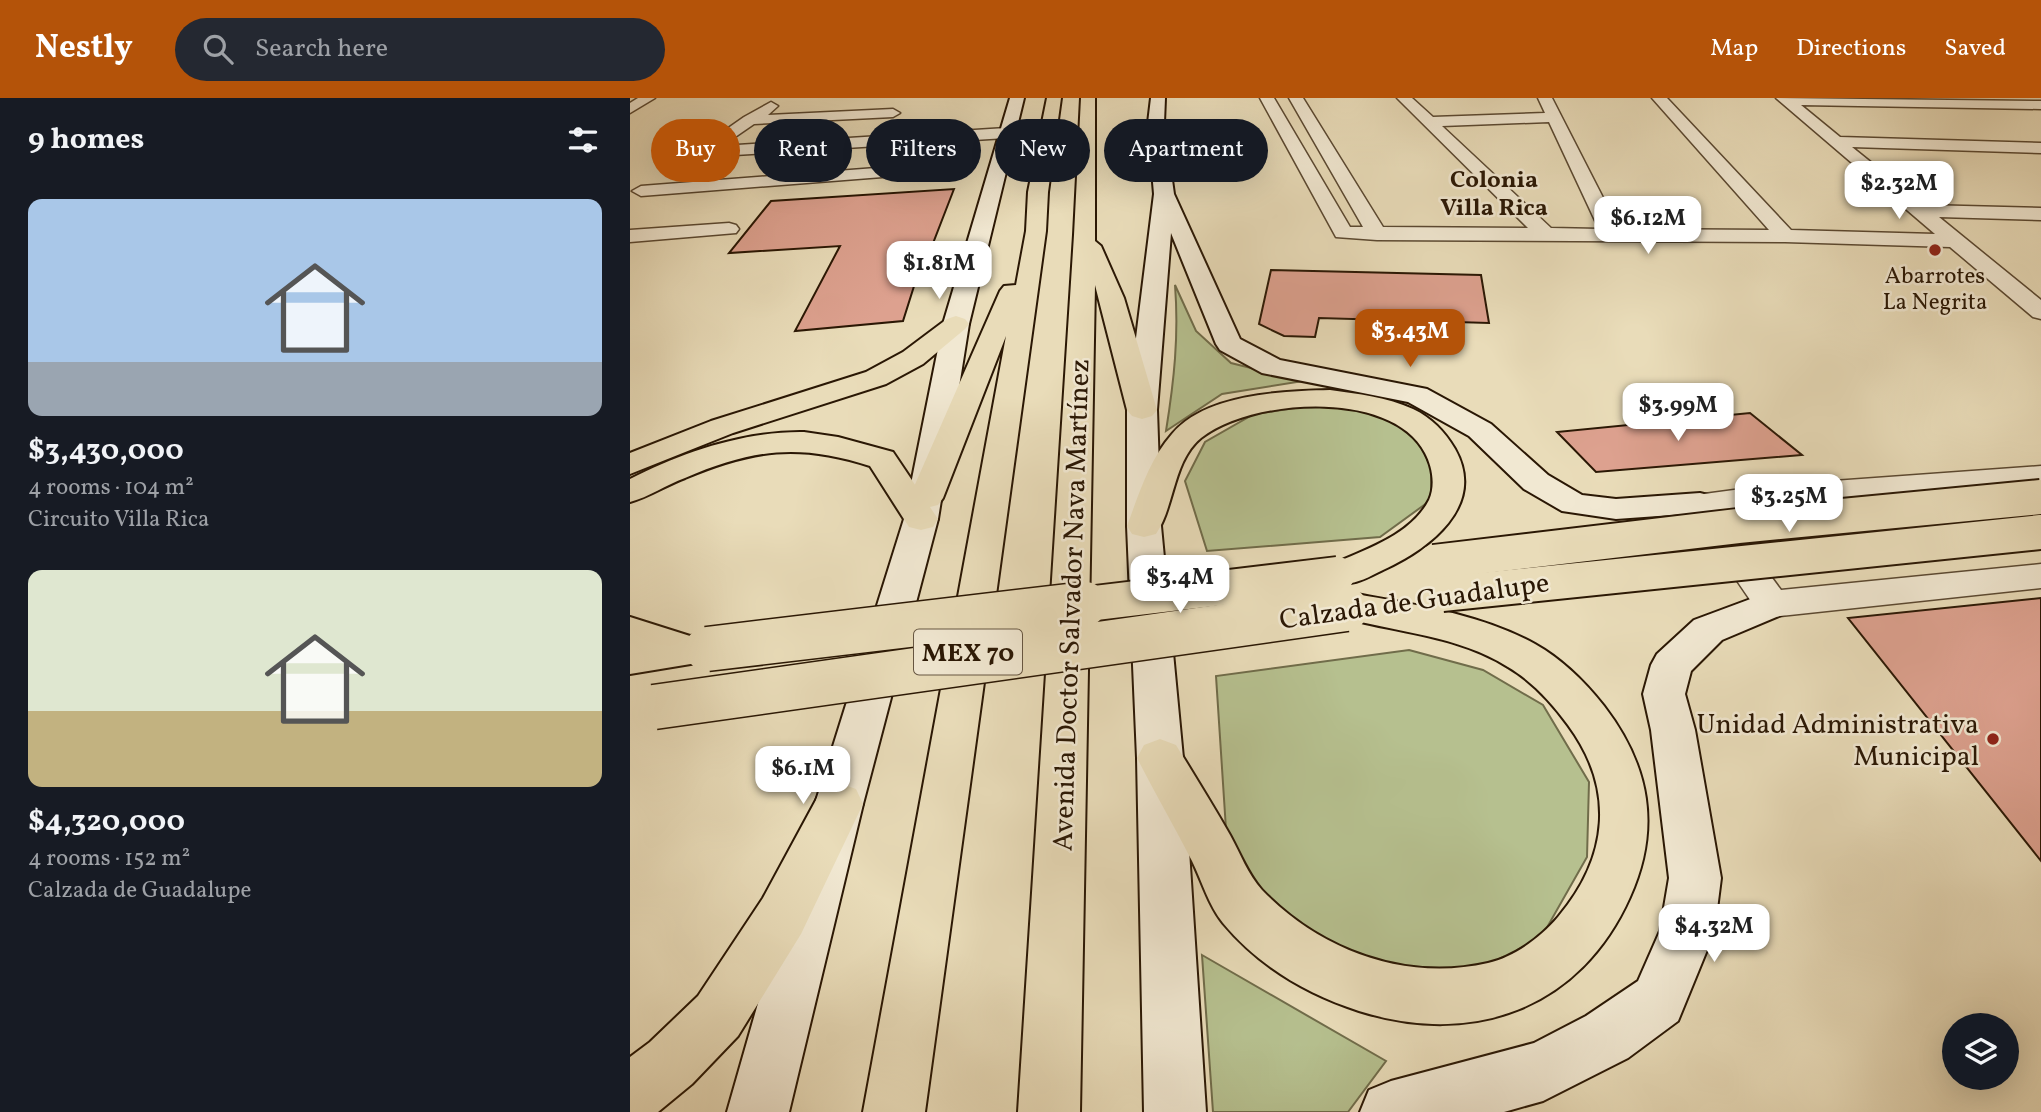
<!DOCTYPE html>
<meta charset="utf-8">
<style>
body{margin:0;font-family:Vollkorn,serif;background:#242831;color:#f1f3f6;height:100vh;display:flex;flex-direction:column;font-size:26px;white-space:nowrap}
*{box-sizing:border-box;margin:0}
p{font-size:23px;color:#9ea1a6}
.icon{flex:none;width:38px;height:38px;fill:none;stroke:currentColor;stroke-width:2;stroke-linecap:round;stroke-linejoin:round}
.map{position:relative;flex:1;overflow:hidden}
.details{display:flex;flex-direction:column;background:#171b24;width:630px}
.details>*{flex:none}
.banner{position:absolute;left:21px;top:21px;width:665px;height:63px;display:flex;gap:14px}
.buttons{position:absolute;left:1312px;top:915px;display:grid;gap:14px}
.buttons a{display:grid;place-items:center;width:77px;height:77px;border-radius:50%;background:#171b24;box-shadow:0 7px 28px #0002;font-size:35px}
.price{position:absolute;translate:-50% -60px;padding:0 16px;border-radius:14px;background:#fff;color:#222;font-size:23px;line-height:46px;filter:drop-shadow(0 2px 4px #0008)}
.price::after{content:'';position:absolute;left:50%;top:42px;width:21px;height:16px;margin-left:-10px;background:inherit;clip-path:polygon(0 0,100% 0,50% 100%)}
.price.active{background:#b45309;color:#fff}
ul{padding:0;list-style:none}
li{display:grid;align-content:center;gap:14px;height:371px;padding:0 28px}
li span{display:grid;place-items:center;height:217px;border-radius:14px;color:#555}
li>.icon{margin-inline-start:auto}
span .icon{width:126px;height:126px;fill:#fffc;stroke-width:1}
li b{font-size:30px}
h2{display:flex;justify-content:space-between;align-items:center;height:84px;padding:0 28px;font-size:30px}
.tag{padding:0 24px;border-radius:32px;background:#171b24;box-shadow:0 7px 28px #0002;font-size:24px;line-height:63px}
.tag.active{background:#b45309;color:#fff}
header{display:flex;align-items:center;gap:42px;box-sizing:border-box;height:98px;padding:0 35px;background:#b45309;color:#fff}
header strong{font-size:33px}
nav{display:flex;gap:38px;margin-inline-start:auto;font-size:24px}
.search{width:490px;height:63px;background:#242831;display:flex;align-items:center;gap:18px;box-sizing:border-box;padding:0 24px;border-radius:38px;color:#9ea1a6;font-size:26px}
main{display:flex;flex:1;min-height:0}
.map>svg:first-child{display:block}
.green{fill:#b6c08f;stroke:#706c4a;stroke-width:2}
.building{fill:#dda18f;stroke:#2a1704;stroke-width:2}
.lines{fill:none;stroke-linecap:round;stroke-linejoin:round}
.minor-casing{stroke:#5a4831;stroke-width:3}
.secondary-casing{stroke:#2a1704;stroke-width:4}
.primary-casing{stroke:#2a1704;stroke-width:4}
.motorway-casing{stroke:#2a1704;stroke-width:4}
.minor{fill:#f1e8d2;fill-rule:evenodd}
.secondary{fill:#f1e8d2;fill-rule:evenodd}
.primary{fill:#e9dcb9;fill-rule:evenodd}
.motorway{fill:#e9dcb9;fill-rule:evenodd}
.primary-bridge-far1-casing{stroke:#2a1704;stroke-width:38;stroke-linecap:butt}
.primary-bridge-casing{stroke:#2a1704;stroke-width:47;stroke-linecap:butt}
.primary-bridge-far1{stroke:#e9dcb9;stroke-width:34}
.primary-bridge{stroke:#e9dcb9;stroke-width:44}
.poi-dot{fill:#8f2418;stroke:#f1e8d2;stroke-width:2.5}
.labels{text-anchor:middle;stroke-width:5;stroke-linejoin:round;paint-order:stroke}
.far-poi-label{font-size:23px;fill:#2a1704;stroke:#f1e8d2}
.far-neighbourhood-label{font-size:24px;font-weight:bold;fill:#2a1704;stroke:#f1e8d2}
.shield{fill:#f1e8d2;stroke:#665642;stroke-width:2}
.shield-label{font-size:26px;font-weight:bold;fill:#2a1704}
.street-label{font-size:28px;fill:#2a1704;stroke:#f1e8d2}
.poi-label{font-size:28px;fill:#2a1704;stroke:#f1e8d2;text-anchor:end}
</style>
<header>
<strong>Nestly</strong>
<div class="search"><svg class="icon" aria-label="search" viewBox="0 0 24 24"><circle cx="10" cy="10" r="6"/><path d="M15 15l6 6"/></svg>Search here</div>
<nav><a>Map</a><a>Directions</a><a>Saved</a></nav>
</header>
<main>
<section class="details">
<h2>9 homes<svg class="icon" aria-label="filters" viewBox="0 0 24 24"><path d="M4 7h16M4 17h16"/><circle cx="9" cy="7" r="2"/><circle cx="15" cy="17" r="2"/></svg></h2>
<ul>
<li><span style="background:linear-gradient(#a9c7e8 75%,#9aa5b1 0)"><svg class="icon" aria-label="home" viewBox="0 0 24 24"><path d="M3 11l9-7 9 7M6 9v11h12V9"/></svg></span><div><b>$3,430,000</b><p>4 rooms · 104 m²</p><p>Circuito Villa Rica</p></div></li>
<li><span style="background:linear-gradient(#dfe7d0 65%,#c2b280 0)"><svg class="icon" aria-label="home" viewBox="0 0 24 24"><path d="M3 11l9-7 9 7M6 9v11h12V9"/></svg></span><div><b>$4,320,000</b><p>4 rooms · 152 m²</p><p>Calzada de Guadalupe</p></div></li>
</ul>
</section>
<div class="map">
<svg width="1411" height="1014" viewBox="0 0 1411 1014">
<rect width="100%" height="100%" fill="#e9dcb9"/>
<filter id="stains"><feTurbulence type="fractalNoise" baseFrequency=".00286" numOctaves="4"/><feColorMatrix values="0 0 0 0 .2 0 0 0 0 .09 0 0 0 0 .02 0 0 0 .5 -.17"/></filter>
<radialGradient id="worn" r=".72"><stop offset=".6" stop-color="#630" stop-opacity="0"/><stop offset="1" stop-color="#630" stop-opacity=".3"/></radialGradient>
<g class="green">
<path d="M545 187 566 233 601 265 673 283 592 296 536 333C544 283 549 238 545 187Z"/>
<polygon points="686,307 745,314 786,338 801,369 801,402 750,439 577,453 555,383 575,344 624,316"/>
<polygon points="779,552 853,572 913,607 959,684 957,759 911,840 829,881 717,869 598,762 586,578"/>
<polygon points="572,857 756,963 718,1014 583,1014"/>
</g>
<g class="building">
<polygon points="324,91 295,166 291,166 273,223 165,233 210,148 99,155 141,103"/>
<polygon points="641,172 851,177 859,225 689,220 685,239 654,238 629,226"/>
<polygon points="1120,315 1172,357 966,374 927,334"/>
<polygon points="1411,500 1411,763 1218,520"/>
</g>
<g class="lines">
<g class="minor-casing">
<g id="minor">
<polygon points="8,0 25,0 0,15 0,5"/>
<path d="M630 0H644L720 129H733L659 0H673L753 129 898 130 767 0H782L803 19 915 15 908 0H922L989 131 1139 132 1022 0H1037L1161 132 1305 136 1146 0 1411 3V11L1171 7 1210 39 1411 45V55L1222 49 1294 107 1411 110V122L1309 119 1411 202V221L1403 219 1320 149 1155 144 747 142 706 139ZM919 24 969 131 921 130 812 28Z"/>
<polygon points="141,4 148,8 138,17 263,11 270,15 263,19 124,26 92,48 376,30 384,35 376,40 72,59 64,54 114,19"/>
<polygon points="272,68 278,69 281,73 278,77 11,98 2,93 11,88"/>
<polygon points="99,125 106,127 109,131 106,135 0,144 0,132"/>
<polygon points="1411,368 1411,386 1092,412 1151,492 1411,466 1411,490 1142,519 1129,515 1054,405 1059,398 1134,388"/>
</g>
</g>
<g class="secondary-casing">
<g id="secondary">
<polygon points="380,0 394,0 339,226 308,421 233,706 159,1014 97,1014 185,706 274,421 313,226"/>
<polygon points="521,0 535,0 534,25 544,96 610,241 650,262 797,291 861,326 918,377 952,397 986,401 1070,395 1082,398 1087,405 1082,412 1070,415 986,421 932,413 894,391 839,338 778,304 632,275 590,252 586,246 541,135 527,312 531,428 553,660 576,1014 514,1014 507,660 497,428 497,312 524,96 518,25"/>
<polygon points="1142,493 1156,497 1161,506 1156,515 1092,542 1061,573 1055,596 1065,632 1091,780 1084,835 1048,923 998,960 913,1003 874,1014 730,1014 739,992 761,983 904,945 956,918 1008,883 1030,833 1039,780 1021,632 1013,596 1021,567 1027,556 1064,522"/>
</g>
</g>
<g class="primary-casing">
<g id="primary">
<polygon points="326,218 335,221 339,226 335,231 293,266 256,286 103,335 0,376 0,355 81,323 236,274 273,254 317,221"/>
<path d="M700 292C728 296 757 299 783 311 802 320 815 334 825 351 857 408 799 451 753 472 735 481 722 489 703 484L698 475 703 466C736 451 781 437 799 402 806 387 802 368 795 355 762 291 622 300 571 340 543 363 545 407 526 436L514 439 502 436 497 428C509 396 519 362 542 336 575 296 652 293 700 292Z"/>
<path d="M174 334 208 339 263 354 308 421 303 429 291 432 279 429 240 368C169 345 123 351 55 380 36 387 19 399 0 404V381C52 354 115 333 174 334Z"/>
<path d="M726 496C787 507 850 516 905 546 932 561 955 584 974 608 1020 668 1031 730 1000 799 950 911 843 949 729 913 676 896 629 868 593 825 579 808 572 783 562 763 544 728 525 695 507 660L514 647 530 641 546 647C564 677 583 707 600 737 610 755 618 777 632 792 690 852 775 884 858 865 884 859 910 840 928 819 978 760 986 692 938 627 922 605 902 583 878 569 827 537 768 535 712 519L707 509 712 499Z"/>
<polygon points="0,519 60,538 77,536 91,541 97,551 91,561 0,576"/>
<polygon points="209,685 226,691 233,706 171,836 108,938 62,986 28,1014 0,1014 0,959 20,944 68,898 133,800 192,691"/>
</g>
</g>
<g class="motorway-casing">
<g id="motorway">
<polygon points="417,0 431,0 418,94 416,133 295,1014 233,1014 376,238 313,400 308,407 296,410 284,407 279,400 370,193 374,188 386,187 396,133 398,94"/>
<polygon points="451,0 465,0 465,143 471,148 494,200 527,312 522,318 512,321 502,318 497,312 465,187 450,1014 388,1014 444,137"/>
</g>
</g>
<use href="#minor" class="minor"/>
<use href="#secondary" class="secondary"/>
<use href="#primary" class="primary"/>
<use href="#motorway" class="motorway"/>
<g class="primary-bridge-far1-casing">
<g id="primary-bridge-far1">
<polyline points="804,464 1108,428 1411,399"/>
<polyline points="812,496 1411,434"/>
<polyline points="440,508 708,476"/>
</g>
</g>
<g class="primary-bridge-casing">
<g id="primary-bridge">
<polyline points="77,551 455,506"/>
<polyline points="24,609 716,511"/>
</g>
</g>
<use href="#primary-bridge-far1" class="primary-bridge-far1"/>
<use href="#primary-bridge" class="primary-bridge"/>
</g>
<g class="poi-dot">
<circle cx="1305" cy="152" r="7"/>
<circle cx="1363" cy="641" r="7"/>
</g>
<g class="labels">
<g class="far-poi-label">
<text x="1305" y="185">Abarrotes<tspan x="1305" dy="26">La Negrita</tspan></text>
</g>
<g class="far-neighbourhood-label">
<text x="864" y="89">Colonia<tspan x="864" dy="28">Villa Rica</tspan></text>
</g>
<rect class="shield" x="284" y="531.5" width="108" height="45" rx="5"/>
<g class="shield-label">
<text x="338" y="563">MEX 70</text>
</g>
<g class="street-label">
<text transform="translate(784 502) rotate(-8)" y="10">Calzada de Guadalupe</text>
<text transform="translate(440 507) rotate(-88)" y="10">Avenida Doctor Salvador Nava Martínez</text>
</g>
<g class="poi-label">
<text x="1349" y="635">Unidad Administrativa<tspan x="1349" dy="32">Municipal</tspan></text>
</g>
</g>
<rect width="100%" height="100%" filter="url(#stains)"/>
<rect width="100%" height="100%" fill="url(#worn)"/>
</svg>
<div class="buttons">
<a><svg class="icon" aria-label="layers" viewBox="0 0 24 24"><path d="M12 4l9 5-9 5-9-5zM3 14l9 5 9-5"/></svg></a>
</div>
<b class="price" style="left:1269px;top:123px">$2.32M</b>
<b class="price" style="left:1018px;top:158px">$6.12M</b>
<b class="price" style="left:309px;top:203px">$1.81M</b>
<b class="price active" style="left:780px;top:271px">$3.43M</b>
<b class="price" style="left:1048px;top:345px">$3.99M</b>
<b class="price" style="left:1159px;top:436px">$3.25M</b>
<b class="price" style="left:550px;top:517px">$3.4M</b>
<b class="price" style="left:173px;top:708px">$6.1M</b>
<b class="price" style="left:1084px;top:866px">$4.32M</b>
<div class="banner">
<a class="tag active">Buy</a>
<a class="tag">Rent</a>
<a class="tag">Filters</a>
<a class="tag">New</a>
<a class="tag">Apartment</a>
</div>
</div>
</main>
